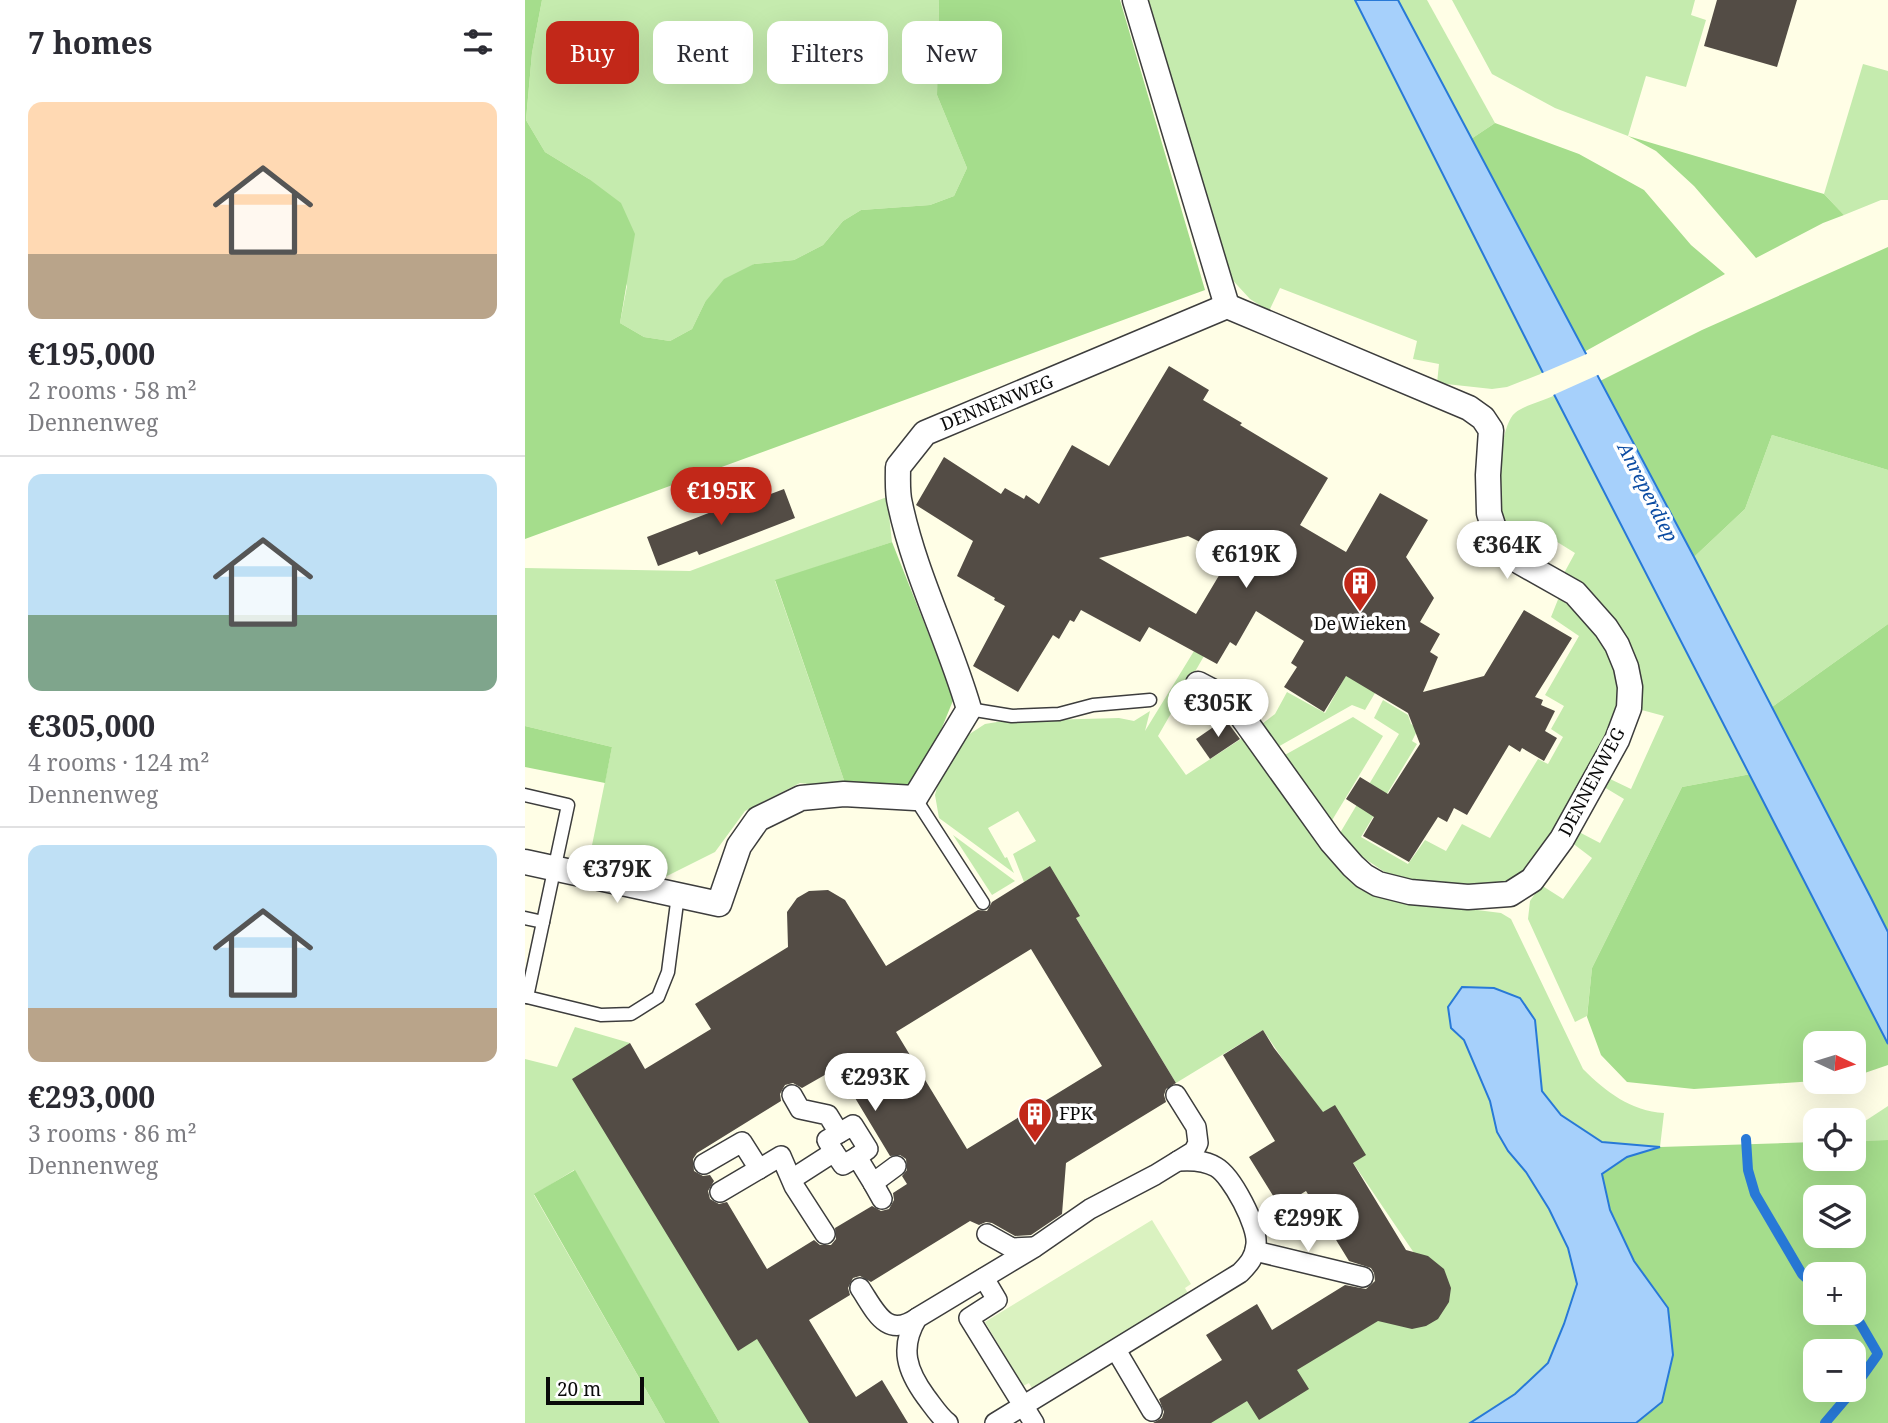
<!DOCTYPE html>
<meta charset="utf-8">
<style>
body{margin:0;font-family:"Noto Serif",serif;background:#f2f2f3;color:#2b2b33;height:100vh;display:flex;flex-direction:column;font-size:26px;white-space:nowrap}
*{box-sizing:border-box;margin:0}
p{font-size:23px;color:#7c7c81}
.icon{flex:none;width:38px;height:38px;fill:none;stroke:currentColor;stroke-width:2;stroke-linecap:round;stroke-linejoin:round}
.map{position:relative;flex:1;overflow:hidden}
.panel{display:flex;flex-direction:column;background:#fff;width:525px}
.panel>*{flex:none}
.banner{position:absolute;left:21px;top:21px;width:665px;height:63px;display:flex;gap:14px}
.needle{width:46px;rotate:94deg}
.fabs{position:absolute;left:1278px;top:1031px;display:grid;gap:14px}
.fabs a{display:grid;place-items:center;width:63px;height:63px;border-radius:14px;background:#fff;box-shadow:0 7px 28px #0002;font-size:35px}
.scale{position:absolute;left:21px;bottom:18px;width:98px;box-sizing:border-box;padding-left:7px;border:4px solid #0a0a0a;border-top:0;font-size:19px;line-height:24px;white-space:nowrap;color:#0a0a0a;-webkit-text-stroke:5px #fff;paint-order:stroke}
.price{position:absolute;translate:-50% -60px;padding:0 16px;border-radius:24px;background:#fff;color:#222;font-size:23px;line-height:46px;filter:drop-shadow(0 2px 4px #0008)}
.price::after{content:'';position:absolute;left:50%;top:42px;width:21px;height:16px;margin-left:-10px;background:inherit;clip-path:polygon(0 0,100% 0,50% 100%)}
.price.current{background:#c22819;color:#fff}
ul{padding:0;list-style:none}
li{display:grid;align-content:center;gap:14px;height:371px;padding:0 28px}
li+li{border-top:2px solid #e1e1e2}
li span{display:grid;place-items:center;height:217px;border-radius:14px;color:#555}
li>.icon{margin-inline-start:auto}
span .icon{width:126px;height:126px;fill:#fffc;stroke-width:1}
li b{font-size:30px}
h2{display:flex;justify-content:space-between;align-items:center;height:84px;padding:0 28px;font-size:30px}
.tag{padding:0 24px;border-radius:14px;background:#fff;box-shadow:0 7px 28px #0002;font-size:24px;line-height:63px}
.tag.current{background:#c22819;color:#fff}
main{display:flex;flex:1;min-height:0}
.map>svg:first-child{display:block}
.green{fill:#c5ebae}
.forest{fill:#a5dd8c;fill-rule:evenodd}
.pitch{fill:#daf2c0}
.water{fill:#a6d0fb;stroke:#2879d7;stroke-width:2}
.pier{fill:#fffee6}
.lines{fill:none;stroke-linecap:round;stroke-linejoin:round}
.stream{stroke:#2879d7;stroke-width:10}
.building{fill:#534c45;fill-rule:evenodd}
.service-casing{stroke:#3d3d3d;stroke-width:15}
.pedestrian-casing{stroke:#3d3d3d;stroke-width:22}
.minor-casing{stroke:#3d3d3d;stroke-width:27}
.service{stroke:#fff;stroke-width:12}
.pedestrian{stroke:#fff;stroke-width:19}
.minor{stroke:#fff;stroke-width:24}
.labels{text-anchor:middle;stroke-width:7;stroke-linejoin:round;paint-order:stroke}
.street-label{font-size:18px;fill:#0a0a0a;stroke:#fff}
.poi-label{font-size:18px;fill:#0a0a0a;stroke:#fff}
.water-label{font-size:19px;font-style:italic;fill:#0c4ca3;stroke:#fff}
</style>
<main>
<section class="panel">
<h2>7 homes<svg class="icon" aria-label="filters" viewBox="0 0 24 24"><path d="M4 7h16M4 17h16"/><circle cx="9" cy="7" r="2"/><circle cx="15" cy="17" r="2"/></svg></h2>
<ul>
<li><span style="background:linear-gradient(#ffd9b3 70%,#b9a48a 0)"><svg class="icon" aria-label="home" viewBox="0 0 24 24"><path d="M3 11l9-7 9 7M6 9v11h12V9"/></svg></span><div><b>€195,000</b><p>2 rooms · 58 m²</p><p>Dennenweg</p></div></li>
<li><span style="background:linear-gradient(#bfe0f5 65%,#7fa58c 0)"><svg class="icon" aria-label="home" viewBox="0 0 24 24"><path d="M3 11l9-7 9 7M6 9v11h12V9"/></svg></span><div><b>€305,000</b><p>4 rooms · 124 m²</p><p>Dennenweg</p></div></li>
<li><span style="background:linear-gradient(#bfe0f5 75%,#b9a48a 0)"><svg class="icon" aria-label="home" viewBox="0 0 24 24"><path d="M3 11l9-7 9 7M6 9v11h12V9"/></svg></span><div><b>€293,000</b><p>3 rooms · 86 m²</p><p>Dennenweg</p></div></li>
</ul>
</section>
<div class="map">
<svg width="1363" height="1423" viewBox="0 0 1363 1423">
<rect width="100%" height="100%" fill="#fffee6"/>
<g class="green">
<polygon points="17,0 414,0 412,95 442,168 429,196 405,205 336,210 318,221 298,245 269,260 229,264 180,302 167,329 145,341 119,337 95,323 102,286 64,179 20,152 1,120 7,53"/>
<polygon points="622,0 830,0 1018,373 982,387 967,389 912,383 914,364 888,359 892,341 755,288 744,311 725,299 701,273"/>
<polygon points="873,0 902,0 970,123 946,139"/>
<polygon points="927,0 1170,0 1166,15 1181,20 1161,87 1121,76 1103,136 1030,108 967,74"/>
<polygon points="1338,64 1363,71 1363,200 1356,200 1319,215 1299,194"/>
<path d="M1030 395 1226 774 1157 787 1067 968 1062 1016 1050 1022 1003 919 1005 901 1016 885 1038 899 1067 858 1046 842 1054 832 1075 843 1099 799 1079 787 1083 778 1106 789 1139 716 1113 709 1116 695 1038 575 1050 553 1008 527 994 549C986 542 980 533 975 523 969 506 974 425 990 413 1000 405 1018 401 1030 395Z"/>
<polygon points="1247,435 1363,470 1363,624 1247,707 1169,557 1220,509"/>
<polygon points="362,497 367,542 250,581 322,789 275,783 220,811 190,852 138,878 64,860 87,747 0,726 0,568 165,571"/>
<polygon points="1034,597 1066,625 1091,667 1095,691 1093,711 1072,756 1034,824 1000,871 981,882 970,886 914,886 864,875 833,854 815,833 874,734 849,718 858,700 883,715 886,724 893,729 887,741 892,744 836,837 883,864 900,840 921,851 937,824 965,838 1013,759 1023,764 1038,737 1026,729 1039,706 1020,695 1054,636 1026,617"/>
<polygon points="836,648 866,666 840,710 827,705 751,748 737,724 750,714 762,692 800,713"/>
<path d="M669 651 679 656 633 736 661 775 722 735 817 870 836 890 858 898 960 911 976 913 986 919 1058 1069C1081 1092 1106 1111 1139 1113L1135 1147 1077 1142 1036 1115 1017 1091 1010 1020 926 1028 939 1040 951 1066 965 1101 972 1132 983 1151 1001 1172 1024 1209 1043 1248 1052 1284 1039 1324 1023 1363 990 1394 945 1423H667L906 1278 738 1030 651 1083 551 918 524 867 499 882 488 854 511 841 493 811 463 828 480 858 482 857 489 873 414 818 410 795 414 780 440 737 460 724 478 721 594 718 609 721 625 711 620 731Z"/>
<polygon points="828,717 858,736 806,822 758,756"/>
<polygon points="428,835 490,881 467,895"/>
<polygon points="50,1027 105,1043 76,1079 300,1423 195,1423 49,1170 9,1195 140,1423 0,1423 0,1059 32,1067"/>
<polygon points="1363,1106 1363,1140 1328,1141 1328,1129"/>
</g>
<g class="forest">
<polygon points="0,0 17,0 7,53 1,120 20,152 64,179 96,203 110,234 95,323 119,337 145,341 167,329 180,302 199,279 229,264 269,260 298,245 318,221 336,210 405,205 429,196 442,168 412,95 414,0 595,0 680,290 0,539"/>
<polygon points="970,123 1054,154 1119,190 1166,245 1200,274 1059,352 946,139"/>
<polygon points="1103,136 1299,194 1319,215 1298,223 1231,258 1169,186 1131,151"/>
<polygon points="1363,247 1363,470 1247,435 1220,509 1169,557 1075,381 1177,330"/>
<polygon points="367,542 429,698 414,735 381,794 322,789 250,580"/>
<polygon points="1363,624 1363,932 1247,707"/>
<polygon points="0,726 87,747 80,783 0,767"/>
<polygon points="1226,774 1363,1044 1363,1065 1328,1077 1328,1043 1290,1043 1290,1081 1169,1089 1102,1082 1076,1055 1062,1017 1067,968 1157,787"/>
<path d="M1363 1140V1423H1111L1137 1402 1148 1355 1143 1308 1109 1261 1085 1210 1077 1174 1102 1157 1135 1147 1290 1142V1158H1328V1141ZM1290 1197H1328V1236H1290ZM1290 1274H1328V1312H1290ZM1290 1351H1328V1390H1290Z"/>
<polygon points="50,1170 195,1423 140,1423 9,1194"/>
</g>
<polygon class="pitch" points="627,1220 666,1284 660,1288 665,1297 509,1392 504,1383 498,1386 460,1322"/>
<g class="water">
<polygon points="830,0 873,0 1169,557 1345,896 1363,932 1363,1044 1018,373"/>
<polygon points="937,987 969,988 995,998 1010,1020 1017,1091 1036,1115 1077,1142 1135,1147 1102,1157 1077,1174 1085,1210 1109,1261 1143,1308 1148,1355 1137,1402 1111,1423 945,1423 990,1394 1023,1363 1039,1324 1052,1284 1043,1248 1024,1209 1001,1172 983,1151 972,1132 965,1101 939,1040 926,1028 923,1007"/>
</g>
<polygon class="pier" points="1064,353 1075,374 1026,396 1015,374"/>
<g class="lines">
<g class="stream">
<polyline points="1221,1139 1223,1170 1230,1194 1277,1274 1290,1286"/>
<polyline points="1321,1312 1335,1323 1353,1354 1328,1389"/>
<polyline points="1300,1423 1328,1390"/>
</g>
</g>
<g class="building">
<polygon points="1192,0 1272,0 1252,67 1179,46"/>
<path d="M644 366 684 390 678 400 717 423 715 425 803 478 775 525 821 552 855 493 903 520 881 557 909 598 895 622 915 634 905 652 913 657 898 692 959 676 999 610 1047 638 1010 697 1018 700 1016 705 1030 711 1020 731 1032 738 1019 761 997 748 995 752 984 745 942 815 929 808 922 822 913 817 884 862 838 836 849 817 821 799 835 777 863 794 895 744 883 713 821 676 799 712 759 687 772 667 766 663 779 641 731 611 711 646 705 642 692 664 624 627 615 642 556 610 549 622 545 620 534 639 528 635 493 692 448 666 480 606 469 600 470 598 432 576 448 541 391 505 419 457 476 494 480 488 499 499 501 495 514 504 547 445 584 466ZM663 536 705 557 671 614 574 558Z"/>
<polygon points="259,489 270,518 174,555 172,551 133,566 122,537 217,500 219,504"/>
<polygon points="700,719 715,739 685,759 671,739"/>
<path d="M525 866 555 916 551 918 651 1083 641 1089 639 1095 641 1102 541 1163 537 1214 506 1235 490 1236 467 1223 461 1222 454 1225 445 1221 346 1282 335 1276 328 1278 323 1288 325 1295 284 1320 331 1397 357 1380 383 1423H284L232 1339 213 1351 47 1079 105 1043 120 1069 186 1029 170 1004 263 947 262 912 272 898 284 891 303 890 320 900 361 966 453 910 462 911 467 902ZM506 949 577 1066 442 1149 371 1032ZM312 1068 365 1156 375 1155 381 1159 382 1170 377 1176 382 1184 368 1193 369 1200 364 1209 356 1211 347 1206 310 1228 311 1239 306 1245H295L289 1240 242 1269 202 1202 194 1204 185 1199 183 1191 189 1181 185 1175 178 1176 169 1171 168 1159 172 1153 256 1101 255 1094 260 1085 268 1083 277 1088Z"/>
<polygon points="738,1030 749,1048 798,1112 810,1105 841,1155 828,1163 881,1250 903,1256 919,1269 926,1288 924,1302 913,1319 901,1326 887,1329 853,1321 772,1370 784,1389 734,1420 722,1401 686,1423 628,1423 637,1418 639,1412 634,1399 697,1360 681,1335 732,1304 747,1330 820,1285 841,1289 850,1281 849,1273 846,1268 824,1261 781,1191 755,1207 724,1157 750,1141 698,1055"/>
</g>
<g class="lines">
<g class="service-casing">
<g id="service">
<polyline points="444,709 487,716 534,714 568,705 625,700"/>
<polyline points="0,795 43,805 2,997 0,996"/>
<polyline points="390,798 458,903"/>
<polyline points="0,918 18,922"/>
<polyline points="2,997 76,1015 106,1014 133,997 143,972 153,895"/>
</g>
</g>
<g class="pedestrian-casing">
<g id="pedestrian">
<polyline points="267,1095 275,1109 303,1115 314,1133"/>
<polyline points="309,1152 302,1140 328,1125 343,1149 332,1157"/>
<polyline points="179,1164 217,1142 234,1169 195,1192"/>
<polyline points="234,1169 256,1156 269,1186 300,1234"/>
<polyline points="267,1179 309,1152 318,1165 332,1157 348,1183 371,1166"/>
<polyline points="348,1183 357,1199"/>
<polyline points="462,1234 487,1248 509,1247"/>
<polyline points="730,1251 838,1277"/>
<polyline points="459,1278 472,1300 444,1318 509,1423"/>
<path d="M335 1288C351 1312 361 1339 392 1318"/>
<polyline points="591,1350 627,1411"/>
<path d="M423 1423C414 1416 408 1406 401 1397 382 1371 374 1348 392 1318L510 1247 565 1209 630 1175 669 1151 673 1143 671 1127 651 1095"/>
<path d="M470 1423 715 1273C724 1264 730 1257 731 1244 733 1226 707 1176 691 1167 679 1160 666 1160 653 1161"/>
</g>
</g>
<g class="minor-casing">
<g id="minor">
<polyline points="610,0 702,306"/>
<path d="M0 862 194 904 214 846 233 819 276 798 319 794 390 798 444 709C424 640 390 575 375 504 372 493 373 479 373 467L400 433 702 306 944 408 958 418 966 430 963 475 964 513 973 541 995 562 1050 593 1081 628 1092 645 1101 667 1105 687 1104 708 1092 740 1037 839 1007 880 985 894 943 897 885 892 853 884 839 876 828 866 806 841 713 711 698 697 673 684"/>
</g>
</g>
<use href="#service" class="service"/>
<use href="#pedestrian" class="pedestrian"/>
<use href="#minor" class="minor"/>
</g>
<defs>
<g id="building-pin" transform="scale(1.75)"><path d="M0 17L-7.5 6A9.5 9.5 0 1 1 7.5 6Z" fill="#c22819" stroke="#fff"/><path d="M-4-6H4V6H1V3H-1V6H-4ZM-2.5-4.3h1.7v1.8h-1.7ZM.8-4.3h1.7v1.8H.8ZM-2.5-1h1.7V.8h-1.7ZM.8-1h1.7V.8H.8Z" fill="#fff"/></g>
</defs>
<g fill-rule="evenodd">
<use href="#building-pin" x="835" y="583"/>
<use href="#building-pin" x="510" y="1114"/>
</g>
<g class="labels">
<g class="street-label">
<text transform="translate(472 403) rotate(-22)" y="6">DENNENWEG</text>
<text transform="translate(1067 782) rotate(-62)" y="6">DENNENWEG</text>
</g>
<g class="poi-label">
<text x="835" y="630">De Wieken</text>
<text x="534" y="1120" text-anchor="start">FPK</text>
</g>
<g class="water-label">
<text transform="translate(1123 492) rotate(63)" y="7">Anreperdiep</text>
</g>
</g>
</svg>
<div class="fabs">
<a><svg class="needle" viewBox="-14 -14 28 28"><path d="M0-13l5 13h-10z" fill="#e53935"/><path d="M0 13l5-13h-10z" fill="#7c7c81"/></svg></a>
<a><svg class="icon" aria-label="locate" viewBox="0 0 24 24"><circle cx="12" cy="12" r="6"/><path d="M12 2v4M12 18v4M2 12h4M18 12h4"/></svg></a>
<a><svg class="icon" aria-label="layers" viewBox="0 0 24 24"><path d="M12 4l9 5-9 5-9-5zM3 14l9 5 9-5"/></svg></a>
<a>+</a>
<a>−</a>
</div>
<div class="scale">20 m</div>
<b class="price current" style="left:196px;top:527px">€195K</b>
<b class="price" style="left:982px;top:581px">€364K</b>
<b class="price" style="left:721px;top:590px">€619K</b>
<b class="price" style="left:693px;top:739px">€305K</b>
<b class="price" style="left:92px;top:905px">€379K</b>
<b class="price" style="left:350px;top:1113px">€293K</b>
<b class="price" style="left:783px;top:1254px">€299K</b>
<div class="banner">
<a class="tag current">Buy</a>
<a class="tag">Rent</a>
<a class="tag">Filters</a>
<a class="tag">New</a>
</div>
</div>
</main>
